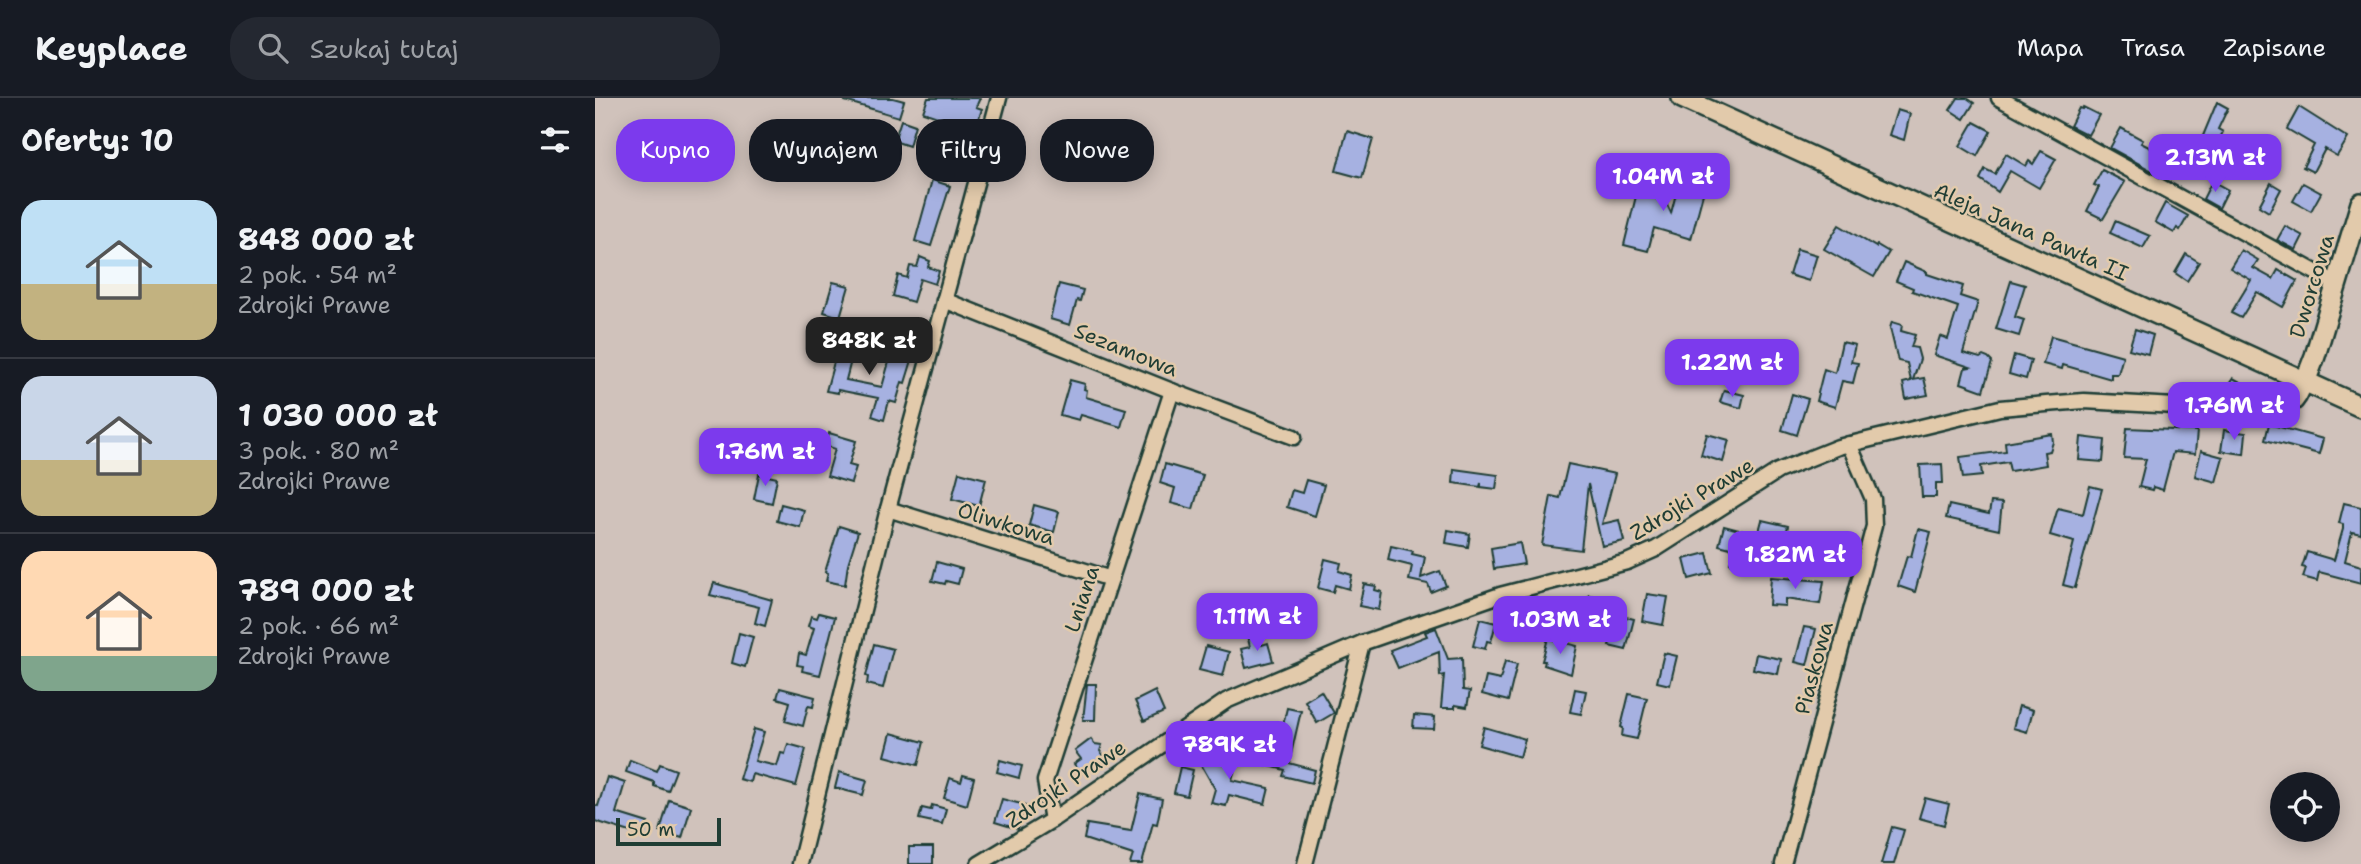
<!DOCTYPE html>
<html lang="pl">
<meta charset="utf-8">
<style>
body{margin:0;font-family:"Shantell Sans",sans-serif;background:#242831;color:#f1f3f6;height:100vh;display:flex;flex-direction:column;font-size:26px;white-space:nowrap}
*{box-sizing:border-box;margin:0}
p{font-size:23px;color:#9ea1a6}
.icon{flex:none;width:38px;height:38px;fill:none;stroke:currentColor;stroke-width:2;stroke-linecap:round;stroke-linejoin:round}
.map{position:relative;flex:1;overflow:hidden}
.sheet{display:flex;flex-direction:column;background:#171b24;width:595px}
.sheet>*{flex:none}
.top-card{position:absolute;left:21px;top:21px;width:665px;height:63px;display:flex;gap:14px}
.controls{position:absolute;left:1675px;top:674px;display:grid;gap:14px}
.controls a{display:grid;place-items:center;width:70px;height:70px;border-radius:50%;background:#171b24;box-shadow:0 4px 18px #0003;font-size:35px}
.scale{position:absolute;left:21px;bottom:18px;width:105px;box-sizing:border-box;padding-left:7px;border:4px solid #1f3d34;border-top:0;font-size:19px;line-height:24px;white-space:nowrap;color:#1f3d34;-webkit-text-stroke:5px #e2caab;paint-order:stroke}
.price{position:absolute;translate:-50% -60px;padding:0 16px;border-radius:14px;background:#7c3aed;color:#fff;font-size:23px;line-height:46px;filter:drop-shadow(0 2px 4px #0008)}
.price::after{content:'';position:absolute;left:50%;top:42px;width:21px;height:16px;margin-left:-10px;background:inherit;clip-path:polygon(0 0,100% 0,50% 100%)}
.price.active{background:#222;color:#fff}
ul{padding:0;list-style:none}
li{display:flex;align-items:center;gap:21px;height:175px;padding:0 21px}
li+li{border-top:2px solid #363941}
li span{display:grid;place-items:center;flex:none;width:196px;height:140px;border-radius:21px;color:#555}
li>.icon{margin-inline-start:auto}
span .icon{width:84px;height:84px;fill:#fffc;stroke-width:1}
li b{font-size:30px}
h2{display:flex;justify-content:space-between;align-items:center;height:84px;padding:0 21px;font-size:30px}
.tag{padding:0 24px;border-radius:28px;background:#171b24;box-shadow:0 4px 18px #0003;font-size:24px;line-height:63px}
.tag.active{background:#7c3aed;color:#fff}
header{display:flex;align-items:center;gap:42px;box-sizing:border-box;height:98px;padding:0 35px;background:#171b24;border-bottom:2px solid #363941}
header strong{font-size:33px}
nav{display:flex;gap:38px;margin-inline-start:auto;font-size:24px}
.search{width:490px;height:63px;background:#242831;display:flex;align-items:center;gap:18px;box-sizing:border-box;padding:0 24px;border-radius:28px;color:#9ea1a6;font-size:26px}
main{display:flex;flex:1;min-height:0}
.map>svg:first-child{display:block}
.building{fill:#a6b1e1;stroke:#1f3d34;stroke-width:2}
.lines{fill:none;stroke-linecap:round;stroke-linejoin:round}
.street-casing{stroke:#1f3d34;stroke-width:19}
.secondary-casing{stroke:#1f3d34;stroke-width:24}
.street{stroke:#e2caab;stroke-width:14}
.secondary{stroke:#e2caab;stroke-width:19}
.labels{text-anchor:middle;stroke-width:5;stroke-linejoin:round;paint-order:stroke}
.street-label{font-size:21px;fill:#1f3d34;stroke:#e2caab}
</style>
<header>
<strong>Keyplace</strong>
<div class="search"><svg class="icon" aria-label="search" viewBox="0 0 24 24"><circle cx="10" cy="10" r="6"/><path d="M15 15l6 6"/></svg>Szukaj tutaj</div>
<nav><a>Mapa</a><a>Trasa</a><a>Zapisane</a></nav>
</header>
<main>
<section class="sheet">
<h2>Oferty: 10<svg class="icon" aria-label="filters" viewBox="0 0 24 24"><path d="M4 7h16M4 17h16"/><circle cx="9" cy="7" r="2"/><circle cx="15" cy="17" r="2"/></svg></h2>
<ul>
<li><span style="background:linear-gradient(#bfe0f5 60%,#c2b280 0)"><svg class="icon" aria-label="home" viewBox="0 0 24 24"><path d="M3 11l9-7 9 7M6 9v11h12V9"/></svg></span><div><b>848 000 zł</b><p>2 pok. · 54 m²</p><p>Zdrojki Prawe</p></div></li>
<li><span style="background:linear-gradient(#c9d6e8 60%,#c2b280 0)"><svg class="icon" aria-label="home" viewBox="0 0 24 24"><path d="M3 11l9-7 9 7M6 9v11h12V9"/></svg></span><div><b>1 030 000 zł</b><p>3 pok. · 80 m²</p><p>Zdrojki Prawe</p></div></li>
<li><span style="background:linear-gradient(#ffd9b3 75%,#7fa58c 0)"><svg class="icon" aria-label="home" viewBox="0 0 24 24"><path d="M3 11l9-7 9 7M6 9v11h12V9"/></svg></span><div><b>789 000 zł</b><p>2 pok. · 66 m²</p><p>Zdrojki Prawe</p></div></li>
</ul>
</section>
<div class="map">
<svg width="1766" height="766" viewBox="0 0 1766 766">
<rect width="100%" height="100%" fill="#d0c2bb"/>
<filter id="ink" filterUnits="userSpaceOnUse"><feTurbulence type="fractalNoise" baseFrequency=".0143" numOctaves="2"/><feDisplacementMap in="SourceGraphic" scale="14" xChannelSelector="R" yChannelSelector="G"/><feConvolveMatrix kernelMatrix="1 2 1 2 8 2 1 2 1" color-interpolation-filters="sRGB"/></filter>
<g filter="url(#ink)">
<g class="building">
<polygon points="251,0 298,0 309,3 304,19 250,3"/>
<polygon points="333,0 385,0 381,9 387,11 380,32 328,14"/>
<polygon points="1363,0 1372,0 1379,5 1369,21 1355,12"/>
<polygon points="1622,4 1633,10 1623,31 1628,34 1614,62 1617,63 1612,73 1596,65 1607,46 1605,45"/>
<polygon points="1488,9 1504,17 1493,37 1475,28 1484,10 1487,11"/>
<polygon points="1704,9 1753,40 1742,58 1730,51 1718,74 1708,69 1719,47 1692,31"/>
<polygon points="1302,12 1315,16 1309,42 1294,37"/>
<polygon points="306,22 320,27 314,48 299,43"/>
<polygon points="1379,24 1396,33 1382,58 1365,48"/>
<polygon points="1526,30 1548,42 1546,45 1572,58 1569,62 1577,66 1570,80 1515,50"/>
<polygon points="752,33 778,41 767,80 741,73"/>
<polygon points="1446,53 1461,61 1444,90 1415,73 1403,94 1385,81 1390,71 1400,76 1411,56 1431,68 1434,63 1438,66"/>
<polygon points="1507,72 1530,84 1508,121 1492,113 1504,89 1499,87"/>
<polygon points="1090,81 1098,81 1105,85 1109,92 1096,141 1059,130 1053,153 1029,147 1043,90 1048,85 1056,85 1064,89 1076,115 1083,88"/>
<polygon points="337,82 355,88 336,148 320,143"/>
<polygon points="1617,83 1633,92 1624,110 1608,101"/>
<polygon points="1676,85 1686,91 1674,114 1664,108"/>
<polygon points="1708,85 1726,95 1716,113 1698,103"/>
<polygon points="1570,105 1593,118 1585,132 1582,130 1579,135 1560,124"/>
<polygon points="1520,123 1555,138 1548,150 1515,135"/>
<polygon points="1244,127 1281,149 1282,147 1294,154 1279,179 1229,151"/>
<polygon points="1690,128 1708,138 1701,152 1682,142"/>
<polygon points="1202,151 1222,157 1214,183 1194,177"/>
<polygon points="1646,152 1663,162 1658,170 1678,181 1683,172 1702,183 1688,209 1662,194 1646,220 1636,215 1656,182 1635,170"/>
<polygon points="1591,156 1604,164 1592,183 1580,175"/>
<polygon points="325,159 335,163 333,169 344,173 340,186 325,181 318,204 298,198 303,177 312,180 315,168 322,169"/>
<polygon points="1309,164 1332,174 1332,176 1368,188 1365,198 1383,204 1368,255 1385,260 1388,258 1393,260 1397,264 1388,293 1366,285 1370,270 1375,269 1339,257 1345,238 1353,241 1363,209 1317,193 1318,190 1301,183"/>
<polygon points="1416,183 1430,187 1420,219 1429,222 1424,238 1401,231"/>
<polygon points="238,184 254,188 245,219 229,214"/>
<polygon points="464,186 488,192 485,203 482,202 475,227 455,221"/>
<polygon points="1297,224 1307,227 1306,233 1320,237 1316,249 1322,250 1325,261 1318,282 1329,280 1333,297 1311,301 1308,285 1316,283 1312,265 1303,263 1295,230"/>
<polygon points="1540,231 1558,237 1553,256 1534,251"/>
<polygon points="247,235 262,239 251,282 287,289 297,253 318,259 310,285 307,284 301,305 294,303 289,322 277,318 283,300 243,292 243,295 231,293"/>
<polygon points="1456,238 1528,258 1523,276 1516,276 1516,281 1468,267 1467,271 1448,266"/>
<polygon points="1247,244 1260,247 1256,264 1263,265 1258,285 1247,283 1240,309 1221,303 1229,271 1240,275"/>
<polygon points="1419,257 1436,262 1431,281 1414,276"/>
<polygon points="1638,280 1658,291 1652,302 1647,302 1631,293"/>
<polygon points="475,282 490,286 489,291 492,292 491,299 531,311 526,329 486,317 484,322 465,317"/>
<polygon points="1129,292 1149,297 1146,310 1125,304"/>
<polygon points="1197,296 1213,301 1202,337 1187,332"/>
<polygon points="1674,326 1728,341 1724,356 1670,342"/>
<polygon points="1532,330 1602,333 1600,356 1578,354 1568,392 1558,389 1557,392 1544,389 1551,361 1529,360"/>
<polygon points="1629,332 1651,335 1649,356 1626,353"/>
<polygon points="234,335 261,343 254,367 261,369 256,385 232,378 240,351 231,348"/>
<polygon points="151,336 181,345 175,363 145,354"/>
<polygon points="1112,336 1134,342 1128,364 1106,357"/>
<polygon points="1457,336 1458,344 1455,353 1449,354 1451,367 1415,373 1413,364 1386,368 1387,378 1368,380 1365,359 1411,353 1410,344"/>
<polygon points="1486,339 1510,342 1508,364 1484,362"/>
<polygon points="1606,353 1628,359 1621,384 1600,378"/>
<polygon points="570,366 608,377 598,411 576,405 580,390 565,385"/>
<polygon points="973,366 1020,376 1007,426 1024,422 1029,443 1007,448 993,386 986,452 947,447 956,398 965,400"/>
<polygon points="1347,366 1348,385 1341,385 1341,399 1327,399 1325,367"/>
<polygon points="859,371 903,377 901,391 886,389 886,385 885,389 858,385"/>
<polygon points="364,374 391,381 384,408 357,401"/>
<polygon points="164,376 182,380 177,405 159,401"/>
<polygon points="711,382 729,387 720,418 692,409 697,392 707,395"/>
<polygon points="1495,388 1507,391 1480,490 1468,487 1479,444 1455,437 1463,410 1488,416"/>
<polygon points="1396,404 1407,405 1404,432 1351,420 1354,407 1394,416"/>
<polygon points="1749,405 1766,409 1766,436 1757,434 1750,463 1766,468 1766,485 1724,474 1722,483 1708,479 1711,470 1707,469 1712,454 1739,462 1748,431 1748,426 1744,425"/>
<polygon points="186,406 209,412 205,429 182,423"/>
<polygon points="439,407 464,414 459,434 434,427"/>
<polygon points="1167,422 1193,428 1188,449 1180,447 1179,452 1154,446 1148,468 1135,465 1139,451 1124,447 1129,428 1163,437"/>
<polygon points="244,428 263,434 253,466 250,487 231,483 233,475 230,474"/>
<polygon points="1323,431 1336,434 1320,494 1303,488 1312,458 1316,459"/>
<polygon points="853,432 875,436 873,449 851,445"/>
<polygon points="925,445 929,466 899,471 896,450"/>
<polygon points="796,448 818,453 817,456 830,459 826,480 845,473 851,488 836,494 833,486 814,482 817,468 793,462"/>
<polygon points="1112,455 1117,475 1094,481 1089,461"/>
<polygon points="730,461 746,465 744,473 757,477 754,491 740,487 738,494 723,490"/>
<polygon points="342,464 367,471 363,486 351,483 350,486 337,483"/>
<polygon points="1176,479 1229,483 1225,506 1190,501 1190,508 1174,507"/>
<polygon points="119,485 177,502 170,528 160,525 164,509 115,497"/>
<polygon points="769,486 781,488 780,492 787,494 784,512 764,508"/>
<polygon points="1052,496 1073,499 1068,527 1047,523"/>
<polygon points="994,497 1014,502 1011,514 1039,521 1031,552 1014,548 1019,530 988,523"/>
<polygon points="917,513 938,519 933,539 912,533"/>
<polygon points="224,515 240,519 225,577 207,573 208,568 202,567 204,555 211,557 219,530 213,528 216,518 222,520"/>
<polygon points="885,521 901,525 896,544 892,543 890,551 878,548"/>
<polygon points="1209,529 1221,531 1212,567 1200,564"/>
<polygon points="841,530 853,561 867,560 868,592 875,593 872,609 860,607 860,610 846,610 849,577 845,578 844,554 803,570 795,552 832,538 830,534"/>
<polygon points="144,535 158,539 150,569 137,565"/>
<polygon points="664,538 667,547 673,545 678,563 651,570 646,551 655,549 653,541"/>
<polygon points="953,540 982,548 976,576 949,567 950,563 947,563"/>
<polygon points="279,546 298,551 288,590 272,586 273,579 271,578"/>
<polygon points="611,548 634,554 628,578 604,572"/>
<polygon points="1069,555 1082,558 1075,587 1062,584"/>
<polygon points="1161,556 1186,561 1183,576 1158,571"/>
<polygon points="910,563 922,566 913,603 887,596 891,579 905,582"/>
<polygon points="492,586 501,586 500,622 488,622"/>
<polygon points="185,590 220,599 218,609 213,608 208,628 190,623 195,604 182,600"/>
<polygon points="980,591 991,593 986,616 975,614"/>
<polygon points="560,593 569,614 549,623 540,603"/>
<polygon points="726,593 739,615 722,625 710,603"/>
<polygon points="1034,596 1052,600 1042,641 1027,638 1028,630 1026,629"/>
<polygon points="1424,608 1438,612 1432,634 1418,630"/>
<polygon points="692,610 706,613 694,665 720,672 717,685 688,678 690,672 647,661 654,635 684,643"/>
<polygon points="819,617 840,619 839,631 818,630"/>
<polygon points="889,629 930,641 925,659 884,647"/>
<polygon points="159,631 169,634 160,663 182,668 186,655 190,656 193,646 211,651 201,688 157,676 155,684 144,681"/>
<polygon points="296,635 329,644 323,667 290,658"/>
<polygon points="496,641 500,646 507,647 505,653 509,658 486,675 479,666 486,661 480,653"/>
<polygon points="628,649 640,671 637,682 674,690 670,706 634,697 631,708 616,705 620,691 604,663"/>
<polygon points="35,662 62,673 65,666 81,672 73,693 59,688 59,684 31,674"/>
<polygon points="405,662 427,668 424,680 402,674"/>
<polygon points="585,669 598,672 592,698 579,695"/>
<polygon points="244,674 272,682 268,697 240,690"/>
<polygon points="368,677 379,680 372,707 349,700 355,680 366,684"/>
<polygon points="12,679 30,685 21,715 53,725 48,738 0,723 0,707 3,708"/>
<polygon points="545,696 567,701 562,726 558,725 547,766 535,766 538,757 489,741 492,726 536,733"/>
<polygon points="1330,700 1354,706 1349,727 1324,720"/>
<polygon points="407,701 430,707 423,731 400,724"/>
<polygon points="74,702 96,709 87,740 65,733"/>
<polygon points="337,707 351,711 347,726 324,721 327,710 336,712"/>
<polygon points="1297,729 1309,732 1299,766 1286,766"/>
<rect x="314" y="749" width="24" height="17"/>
</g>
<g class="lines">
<g class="street-casing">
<g id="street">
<polyline points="1404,0 1742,186"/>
<polyline points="349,202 577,293 699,339"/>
<polyline points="293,411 516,481"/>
<polyline points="457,722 450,683 577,293"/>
<polyline points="205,766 293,411 404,0"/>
<path d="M384 766 457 722 631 603 767 545 905 497 1032 464 1061 451 1183 373 1243 349 1405 310 1451 306 1489 303 1672 313C1696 310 1703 308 1710 284"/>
<polyline points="710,766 767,545"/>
<polyline points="1188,766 1279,428 1278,401 1254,346"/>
</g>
</g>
<g class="secondary-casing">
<g id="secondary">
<polyline points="1087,0 1766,309"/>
<polyline points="1710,284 1720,258 1766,105"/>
</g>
</g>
<use href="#street" class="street"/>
<use href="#secondary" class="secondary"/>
</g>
</g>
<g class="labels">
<g class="street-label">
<text transform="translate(1436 134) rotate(24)" y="7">Aleja Jana Pawła II</text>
<text transform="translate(1717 188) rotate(-73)" y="7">Dworcowa</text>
<text transform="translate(531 252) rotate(22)" y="7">Sezamowa</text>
<text transform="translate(1097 401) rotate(-31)" y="7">Zdrojki Prawe</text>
<text transform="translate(411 426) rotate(17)" y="7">Oliwkowa</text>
<text transform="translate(487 501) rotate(-72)" y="7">Lniana</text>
<text transform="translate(1219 570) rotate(-75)" y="7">Piaskowa</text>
<text transform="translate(471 686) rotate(-34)" y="7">Zdrojki Prawe</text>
</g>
</g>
</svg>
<div class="controls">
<a><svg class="icon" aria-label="locate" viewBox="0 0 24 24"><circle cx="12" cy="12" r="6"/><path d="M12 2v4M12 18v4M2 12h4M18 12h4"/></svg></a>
</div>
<div class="scale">50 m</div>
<b class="price" style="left:1620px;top:96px">2.13M zł</b>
<b class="price" style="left:1068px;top:115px">1.04M zł</b>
<b class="price active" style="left:274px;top:279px">848K zł</b>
<b class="price" style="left:1137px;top:301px">1.22M zł</b>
<b class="price" style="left:1639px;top:344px">1.76M zł</b>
<b class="price" style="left:170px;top:390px">1.76M zł</b>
<b class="price" style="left:1200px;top:493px">1.82M zł</b>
<b class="price" style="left:662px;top:555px">1.11M zł</b>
<b class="price" style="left:965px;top:558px">1.03M zł</b>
<b class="price" style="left:634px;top:683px">789K zł</b>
<div class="top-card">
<a class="tag active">Kupno</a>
<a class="tag">Wynajem</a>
<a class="tag">Filtry</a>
<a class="tag">Nowe</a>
</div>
</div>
</main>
